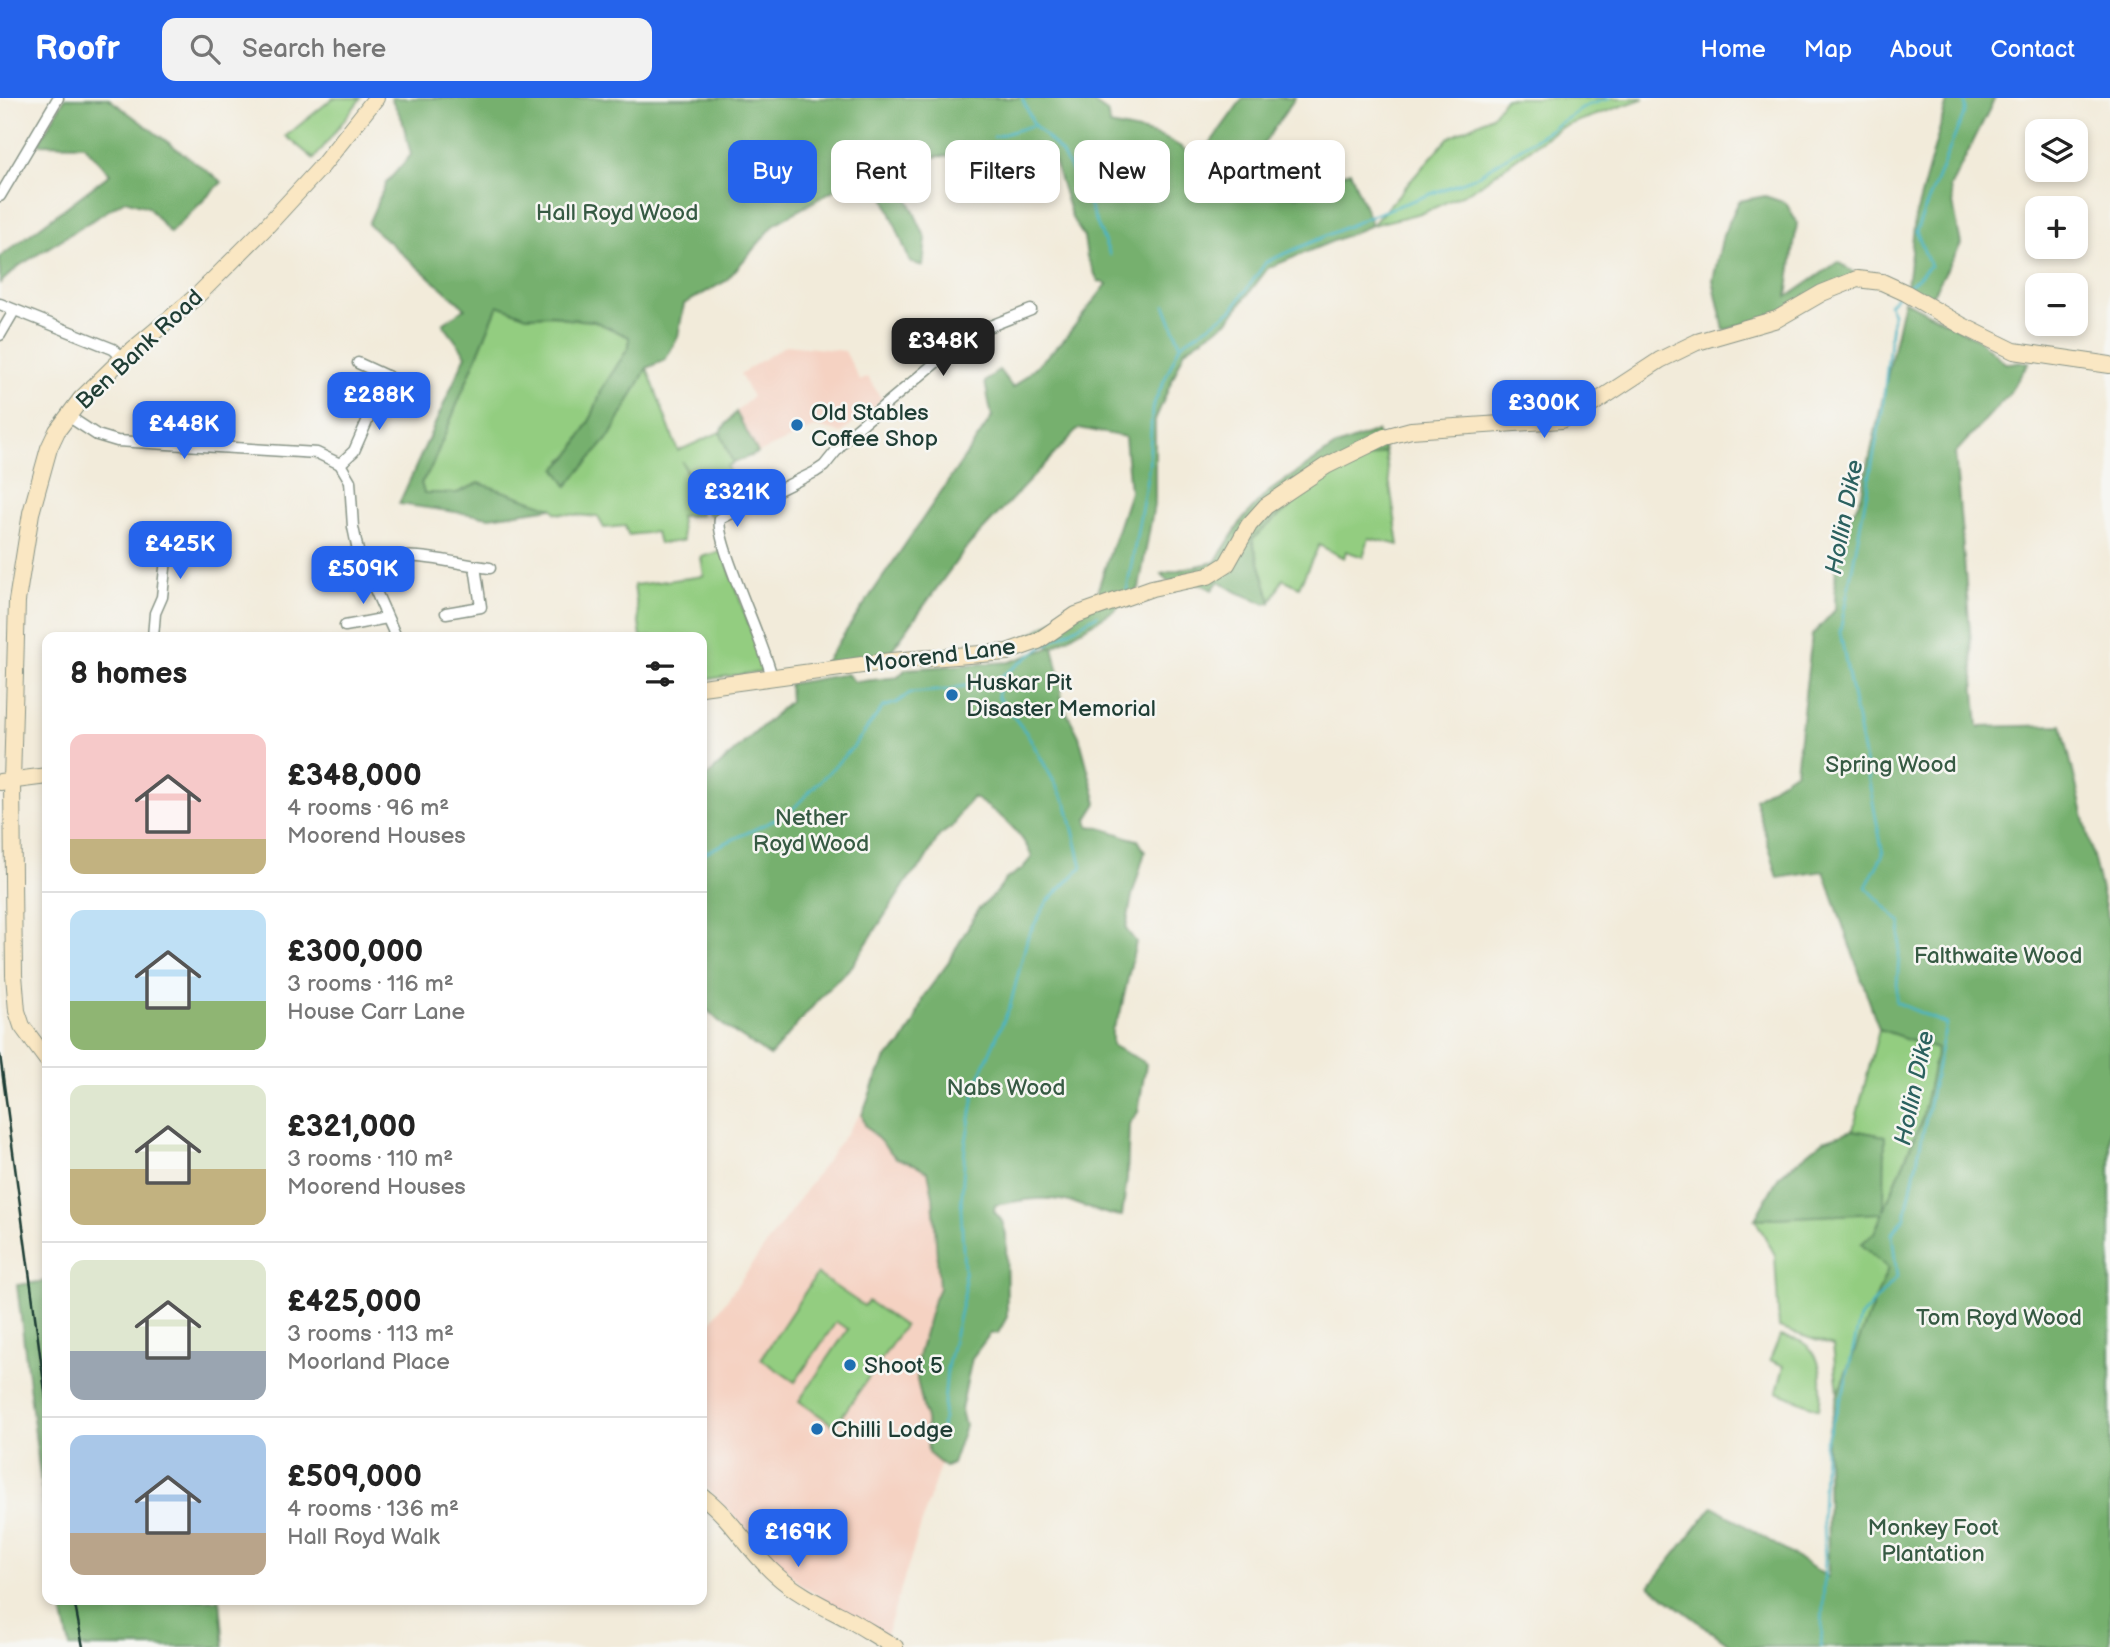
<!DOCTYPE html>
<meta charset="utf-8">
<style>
body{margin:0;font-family:"Balsamiq Sans",sans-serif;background:#f2f2f2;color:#222;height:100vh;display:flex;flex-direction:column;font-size:26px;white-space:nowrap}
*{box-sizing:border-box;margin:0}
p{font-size:23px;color:#767676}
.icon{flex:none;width:38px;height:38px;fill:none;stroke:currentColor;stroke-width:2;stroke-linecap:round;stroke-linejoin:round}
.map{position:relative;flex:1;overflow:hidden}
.details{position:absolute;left:42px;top:534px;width:665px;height:973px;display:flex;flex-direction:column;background:#fff;border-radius:14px;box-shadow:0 4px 10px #0003}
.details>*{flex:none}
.guide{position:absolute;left:728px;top:42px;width:665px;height:63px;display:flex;gap:14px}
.fabs{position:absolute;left:2025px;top:21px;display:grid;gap:14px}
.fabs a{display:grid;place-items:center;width:63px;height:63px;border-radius:14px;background:#fff;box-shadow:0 4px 10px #0003;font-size:35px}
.price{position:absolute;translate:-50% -60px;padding:0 16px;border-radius:14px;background:#2563eb;color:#fff;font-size:23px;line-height:46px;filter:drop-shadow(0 2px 4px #0008)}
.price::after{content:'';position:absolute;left:50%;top:42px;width:21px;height:16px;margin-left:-10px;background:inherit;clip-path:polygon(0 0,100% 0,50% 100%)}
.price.selected{background:#222;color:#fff}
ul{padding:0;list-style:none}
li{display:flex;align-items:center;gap:21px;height:175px;padding:0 28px}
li+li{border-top:2px solid #e0e0e0}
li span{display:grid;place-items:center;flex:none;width:196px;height:140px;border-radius:14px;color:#555}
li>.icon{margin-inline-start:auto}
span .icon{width:84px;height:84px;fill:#fffc;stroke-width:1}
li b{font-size:30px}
h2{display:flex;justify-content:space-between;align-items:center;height:84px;padding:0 28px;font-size:30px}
.chip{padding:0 24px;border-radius:14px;background:#fff;box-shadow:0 4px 10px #0003;font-size:24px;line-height:63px}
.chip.selected{background:#2563eb;color:#fff}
header{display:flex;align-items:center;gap:42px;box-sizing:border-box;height:98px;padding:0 35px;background:#2563eb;color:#fff}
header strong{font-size:33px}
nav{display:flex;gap:38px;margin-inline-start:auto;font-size:24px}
.search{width:490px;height:63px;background:#f2f2f2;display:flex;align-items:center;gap:18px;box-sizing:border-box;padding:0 24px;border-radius:14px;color:#767676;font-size:26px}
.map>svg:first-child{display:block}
.built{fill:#f5d2c2}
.green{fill:#93cd80;stroke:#59855a;stroke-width:2}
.forest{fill:#76b06e;stroke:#4a7651;stroke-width:2}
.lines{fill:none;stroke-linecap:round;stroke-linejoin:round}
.stream{stroke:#48b5c4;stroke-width:2.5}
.street-casing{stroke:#889487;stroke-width:13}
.secondary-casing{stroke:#889487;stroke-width:18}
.street{stroke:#fff;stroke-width:10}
.secondary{stroke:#fae7c3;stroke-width:16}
.rail{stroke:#1f3d34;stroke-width:2.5}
.poi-dot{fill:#1f6fb2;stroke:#f6f6f2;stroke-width:2.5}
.labels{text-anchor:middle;stroke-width:5;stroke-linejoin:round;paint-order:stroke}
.park-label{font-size:23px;fill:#365a43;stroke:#f6f6f2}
.street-label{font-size:23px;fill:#1f3d34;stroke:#f6f6f2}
.poi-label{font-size:23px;fill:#1f3d34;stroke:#f6f6f2;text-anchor:start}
.water-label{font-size:24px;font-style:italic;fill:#2b615f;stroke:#f6f6f2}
</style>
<header>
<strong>Roofr</strong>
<div class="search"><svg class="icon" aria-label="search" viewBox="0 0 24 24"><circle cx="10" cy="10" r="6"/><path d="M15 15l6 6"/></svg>Search here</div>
<nav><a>Home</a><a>Map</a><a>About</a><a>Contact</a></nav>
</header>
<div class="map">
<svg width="2110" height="1549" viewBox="0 0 2110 1549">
<rect width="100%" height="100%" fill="#f6f6f2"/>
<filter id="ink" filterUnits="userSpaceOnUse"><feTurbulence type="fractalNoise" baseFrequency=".0143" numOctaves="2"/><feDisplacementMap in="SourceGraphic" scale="14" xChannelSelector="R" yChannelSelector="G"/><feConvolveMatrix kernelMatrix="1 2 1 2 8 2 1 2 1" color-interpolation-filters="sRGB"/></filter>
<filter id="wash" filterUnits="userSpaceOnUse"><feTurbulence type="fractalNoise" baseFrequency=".00686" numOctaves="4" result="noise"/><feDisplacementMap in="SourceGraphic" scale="28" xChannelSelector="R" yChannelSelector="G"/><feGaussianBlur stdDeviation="1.57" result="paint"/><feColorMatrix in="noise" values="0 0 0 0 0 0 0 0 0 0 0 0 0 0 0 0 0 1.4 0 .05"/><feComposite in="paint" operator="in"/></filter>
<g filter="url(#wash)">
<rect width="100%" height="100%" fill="#f2ebda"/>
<g class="built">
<polygon points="786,247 845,253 860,283 868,279 882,302 841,335 817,329 758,355 736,314 752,299 740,276"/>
<polygon points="866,1008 862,1017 865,1027 878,1042 896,1060 916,1067 928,1074 933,1098 939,1167 939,1190 934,1201 926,1235 920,1301 926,1322 928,1355 941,1364 886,1538 802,1488 702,1385 702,1236"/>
</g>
<g class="green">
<polygon points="333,0 361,0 314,61 286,38"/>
<polygon points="1505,0 1645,0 1559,30 1473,92 1425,114 1372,127 1448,40 1492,18"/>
<polygon points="498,207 527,218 554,217 567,221 594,223 629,238 629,249 602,291 592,318 571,356 562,362 567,387 610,338 647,270 678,353 720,334 733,365 727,368 741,405 713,418 708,416 682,363 701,417 680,418 683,443 659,446 656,434 628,437 625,428 604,430 598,419 556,415 552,410 479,385 457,395 424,395 421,385 431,370"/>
<polygon points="1385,354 1399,447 1369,440 1363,459 1346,453 1344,460 1319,447 1299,489 1283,481 1271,504 1252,441 1331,373"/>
<polygon points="723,453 765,573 702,582 702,539 641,539 634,487 704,478 701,459"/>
<polygon points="1879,931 1937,951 1922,1021 1874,1135 1888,1170 1838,1295 1833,1248 1779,1230 1775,1157 1755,1121 1883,1114 1885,1038 1853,1032"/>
<polygon points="817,1176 864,1208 868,1203 904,1228 835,1328 799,1303 848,1231 836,1224 795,1284 761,1261"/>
<path d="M1780 1238C1786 1240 1796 1240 1802 1244 1826 1258 1822 1289 1819 1311L1777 1294 1784 1268 1770 1262Z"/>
</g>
<g class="forest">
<polygon points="65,0 108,0 222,84 170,135 148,109 125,102 19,168 0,185 0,159 110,76 84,47 38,46"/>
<path d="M391 0H1087L1107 14 1110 27C1146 35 1168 35 1198 62L1243 0H1295L1248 68 1250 96 1297 98 1350 73 1372 127 1268 170 1227 224 1185 252 1155 322V401L1139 490 1113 513 1053 549 1060 580 1062 605 1079 638 1097 705 1087 721 1089 728C1106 729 1120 738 1138 742L1145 754 1132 798 1126 831 1136 844 1120 916 1112 931V947C1123 955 1135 957 1146 966L1138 1014 1129 1026 1127 1080 1122 1118C1104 1117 1090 1110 1073 1105 1045 1097 1023 1102 995 1107L994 1113 1002 1123 1006 1136 1007 1219 998 1235 990 1236 972 1260 961 1312 965 1328 952 1366 945 1369 928 1355 926 1322 917 1282 918 1259 934 1201 939 1190 933 1098 928 1074 916 1067 896 1060 865 1027 862 1017 874 985 886 960 901 947 915 923 923 899 946 868 978 812 995 796 1006 781 1022 771 1032 759C1021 731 998 715 973 699L961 713 954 727 939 738 922 767 909 780 852 868 825 894 770 958 723 927 702 907V683L790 603 789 586 847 576 855 584 898 579 906 571 1009 564 1052 549 1026 539 1096 497 1130 394 1125 339 1079 330 966 450 891 553 823 567 992 319 985 284 999 272 1013 290 1061 245 1107 186 1098 183 1087 159 1084 139 1072 120 1057 71 1048 52 1035 46 993 59 937 58 914 68 895 72 926 141 923 168 910 164 875 76 856 79 775 126 726 183 684 206 678 239 665 262 647 270 610 338 567 388 556 371 571 356 592 318 602 291 629 249V239L594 223 567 221 554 217 527 218 498 207 431 370 421 385 424 395H457L479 385 552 410 490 419 399 406 466 257 443 226 465 210 368 126 386 85 411 57 402 21Z"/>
<polygon points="1948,0 1995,0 1950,90 1961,146 1929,203 1907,188 1915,120"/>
<polygon points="1765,98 1786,105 1797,125 1787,199 1838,164 1857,177 1775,218 1724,232 1713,182 1723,137 1739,103"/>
<polygon points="1904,202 1978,241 2005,265 2029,264 2008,297 1955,355 1978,629 2062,627 2110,830 2110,1549 1733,1549 1650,1488 1713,1408 1828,1479 1827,1339 1838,1295 1888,1170 1861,1146 1874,1135 1883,1115 1755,1121 1779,1078 1824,1042 1853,1032 1885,1038 1884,1112 1922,1021 1937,951 1879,931 1824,773 1778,780 1755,701 1796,673 1812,537 1835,512 1836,447 1861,399"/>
<polygon points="736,314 758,355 733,365 720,334"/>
<polygon points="1377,333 1385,354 1331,373 1252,441 1271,504 1266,506 1237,494 1219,483 1212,492 1203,487 1167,483 1161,476 1215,464 1242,422 1267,395 1334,349"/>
<polygon points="47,1183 47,1435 17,1187"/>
<polygon points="60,1502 220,1502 224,1549 70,1549"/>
</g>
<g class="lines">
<g class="stream">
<polyline points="1022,0 1034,27 1061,54 1088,104 1110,157"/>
<polyline points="994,39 1034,27"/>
<polyline points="1908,189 1930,168 1916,133 1965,13 1965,0"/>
<polyline points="1165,207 1180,246"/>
<polyline points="1127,492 1149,368 1152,310 1180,247 1232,212 1266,164 1376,116 1474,80 1588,7 1611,0"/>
<polyline points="702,756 789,715 854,648 883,609 896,605 910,595 947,592 999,580 1039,551 1097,517"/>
<polyline points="941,1343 947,1270 965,1192 961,1111 965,1049 976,986 1010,908 1028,838 1047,804 1082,769 1067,707 1028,637 998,599 999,580"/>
<polyline points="1821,1549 1825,1463 1822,1410 1825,1345 1844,1292 1860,1220 1897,1179 1892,1135 1905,1119 1946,926 1896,904 1901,825 1866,789 1883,756 1840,534 1882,314 1893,215 1889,206 1897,198"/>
</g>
</g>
</g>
<g filter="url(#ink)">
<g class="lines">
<g class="street-casing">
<g id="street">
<polyline points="0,98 58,0"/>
<polyline points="0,206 113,251 123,260"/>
<polyline points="0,237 14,213"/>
<polyline points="358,265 395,282"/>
<polyline points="68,318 97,337 117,343 317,355 340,366 350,383 353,429 358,453 396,539"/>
<polyline points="340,366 354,353 387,278"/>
<polyline points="150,441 177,443"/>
<path d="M365 470C400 446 451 466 490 470"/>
<polyline points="446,515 481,509 475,468"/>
<polyline points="345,528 387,520"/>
<polyline points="153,539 155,515 162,499 168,442"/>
<path d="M772 580C766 548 714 442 720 421L815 374 824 368 849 337 970 236 1031 212"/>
</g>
</g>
<g class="secondary-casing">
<g id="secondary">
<polyline points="702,589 891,563 1007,554 1038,543 1076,517 1152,490 1208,478 1227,466 1249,427 1266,408 1326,368 1385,339 1411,332 1562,322 1585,311 1660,262 1697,244 1777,221 1822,195 1857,181 1882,184 1906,195 1961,227 2014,253 2110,267"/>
<polyline points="0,684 47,678"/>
<polyline points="47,962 22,928 17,913 14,877 12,683 17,503 31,415 49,350 57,333 81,301 123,260 197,198 265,130 322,68 376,0"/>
<path d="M702 1398C732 1420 748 1452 775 1476 797 1496 823 1508 848 1521 864 1530 879 1540 895 1549"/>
</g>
</g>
<use href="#street" class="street"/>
<use href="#secondary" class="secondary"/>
<g class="rail">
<polyline points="0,957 47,1308"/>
<polyline points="74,1502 83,1549"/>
</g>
</g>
</g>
<g class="poi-dot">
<circle cx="797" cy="327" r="7"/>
<circle cx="952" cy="597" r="7"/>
<circle cx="850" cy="1267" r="7"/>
<circle cx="817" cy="1331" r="7"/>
</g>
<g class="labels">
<g class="park-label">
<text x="617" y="122">Hall Royd Wood</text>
<text x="1891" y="674">Spring Wood</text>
<text x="811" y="727">Nether<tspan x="811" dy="26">Royd Wood</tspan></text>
<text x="1998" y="865">Falthwaite Wood</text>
<text x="1006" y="997">Nabs Wood</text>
<text x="1999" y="1227">Tom Royd Wood</text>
<text x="1933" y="1437">Monkey Foot<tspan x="1933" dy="26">Plantation</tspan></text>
</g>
<g class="street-label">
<text transform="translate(139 251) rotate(-43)" y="8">Ben Bank Road</text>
<text transform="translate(940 557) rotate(-7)" y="8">Moorend Lane</text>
</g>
<g class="poi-label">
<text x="811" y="322">Old Stables<tspan x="811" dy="26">Coffee Shop</tspan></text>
<text x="966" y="592">Huskar Pit<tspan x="966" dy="26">Disaster Memorial</tspan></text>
<text x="864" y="1275">Shoot 5</text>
<text x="831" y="1339">Chilli Lodge</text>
</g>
<g class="water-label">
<text transform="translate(1844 419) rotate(-79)" y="8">Hollin Dike</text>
<text transform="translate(1914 990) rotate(-78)" y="8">Hollin Dike</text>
</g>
</g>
</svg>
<div class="fabs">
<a><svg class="icon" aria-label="layers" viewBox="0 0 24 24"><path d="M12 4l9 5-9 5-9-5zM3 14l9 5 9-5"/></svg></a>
<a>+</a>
<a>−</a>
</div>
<b class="price selected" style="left:943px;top:280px">£348K</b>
<b class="price" style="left:379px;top:334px">£288K</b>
<b class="price" style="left:1544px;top:342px">£300K</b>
<b class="price" style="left:184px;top:363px">£448K</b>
<b class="price" style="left:737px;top:431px">£321K</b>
<b class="price" style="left:180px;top:483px">£425K</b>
<b class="price" style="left:363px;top:508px">£509K</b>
<b class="price" style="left:798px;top:1471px">£169K</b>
<div class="guide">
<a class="chip selected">Buy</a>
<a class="chip">Rent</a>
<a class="chip">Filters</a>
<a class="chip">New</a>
<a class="chip">Apartment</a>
</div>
<section class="details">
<h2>8 homes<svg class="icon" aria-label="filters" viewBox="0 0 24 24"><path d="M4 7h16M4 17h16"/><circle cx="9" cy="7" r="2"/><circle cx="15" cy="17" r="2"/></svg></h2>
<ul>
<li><span style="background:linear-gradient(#f6c9c9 75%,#c2b280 0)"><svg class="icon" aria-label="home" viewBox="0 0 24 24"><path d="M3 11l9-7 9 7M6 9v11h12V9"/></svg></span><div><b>£348,000</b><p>4 rooms · 96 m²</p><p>Moorend Houses</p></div></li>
<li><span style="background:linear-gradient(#bfe0f5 65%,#8fb573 0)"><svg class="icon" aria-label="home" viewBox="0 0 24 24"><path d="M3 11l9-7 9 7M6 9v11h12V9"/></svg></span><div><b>£300,000</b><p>3 rooms · 116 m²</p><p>House Carr Lane</p></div></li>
<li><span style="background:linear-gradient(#dfe7d0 60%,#c2b280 0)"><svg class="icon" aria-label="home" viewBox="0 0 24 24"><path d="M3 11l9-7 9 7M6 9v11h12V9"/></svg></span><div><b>£321,000</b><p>3 rooms · 110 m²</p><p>Moorend Houses</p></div></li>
<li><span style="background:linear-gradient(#dfe7d0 65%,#9aa5b1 0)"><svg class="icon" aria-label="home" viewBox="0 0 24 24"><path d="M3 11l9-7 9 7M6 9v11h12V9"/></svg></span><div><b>£425,000</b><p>3 rooms · 113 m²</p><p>Moorland Place</p></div></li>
<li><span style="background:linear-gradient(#a9c7e8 70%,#b9a48a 0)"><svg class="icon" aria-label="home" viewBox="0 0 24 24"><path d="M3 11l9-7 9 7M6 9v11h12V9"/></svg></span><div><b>£509,000</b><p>4 rooms · 136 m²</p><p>Hall Royd Walk</p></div></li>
</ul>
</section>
</div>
